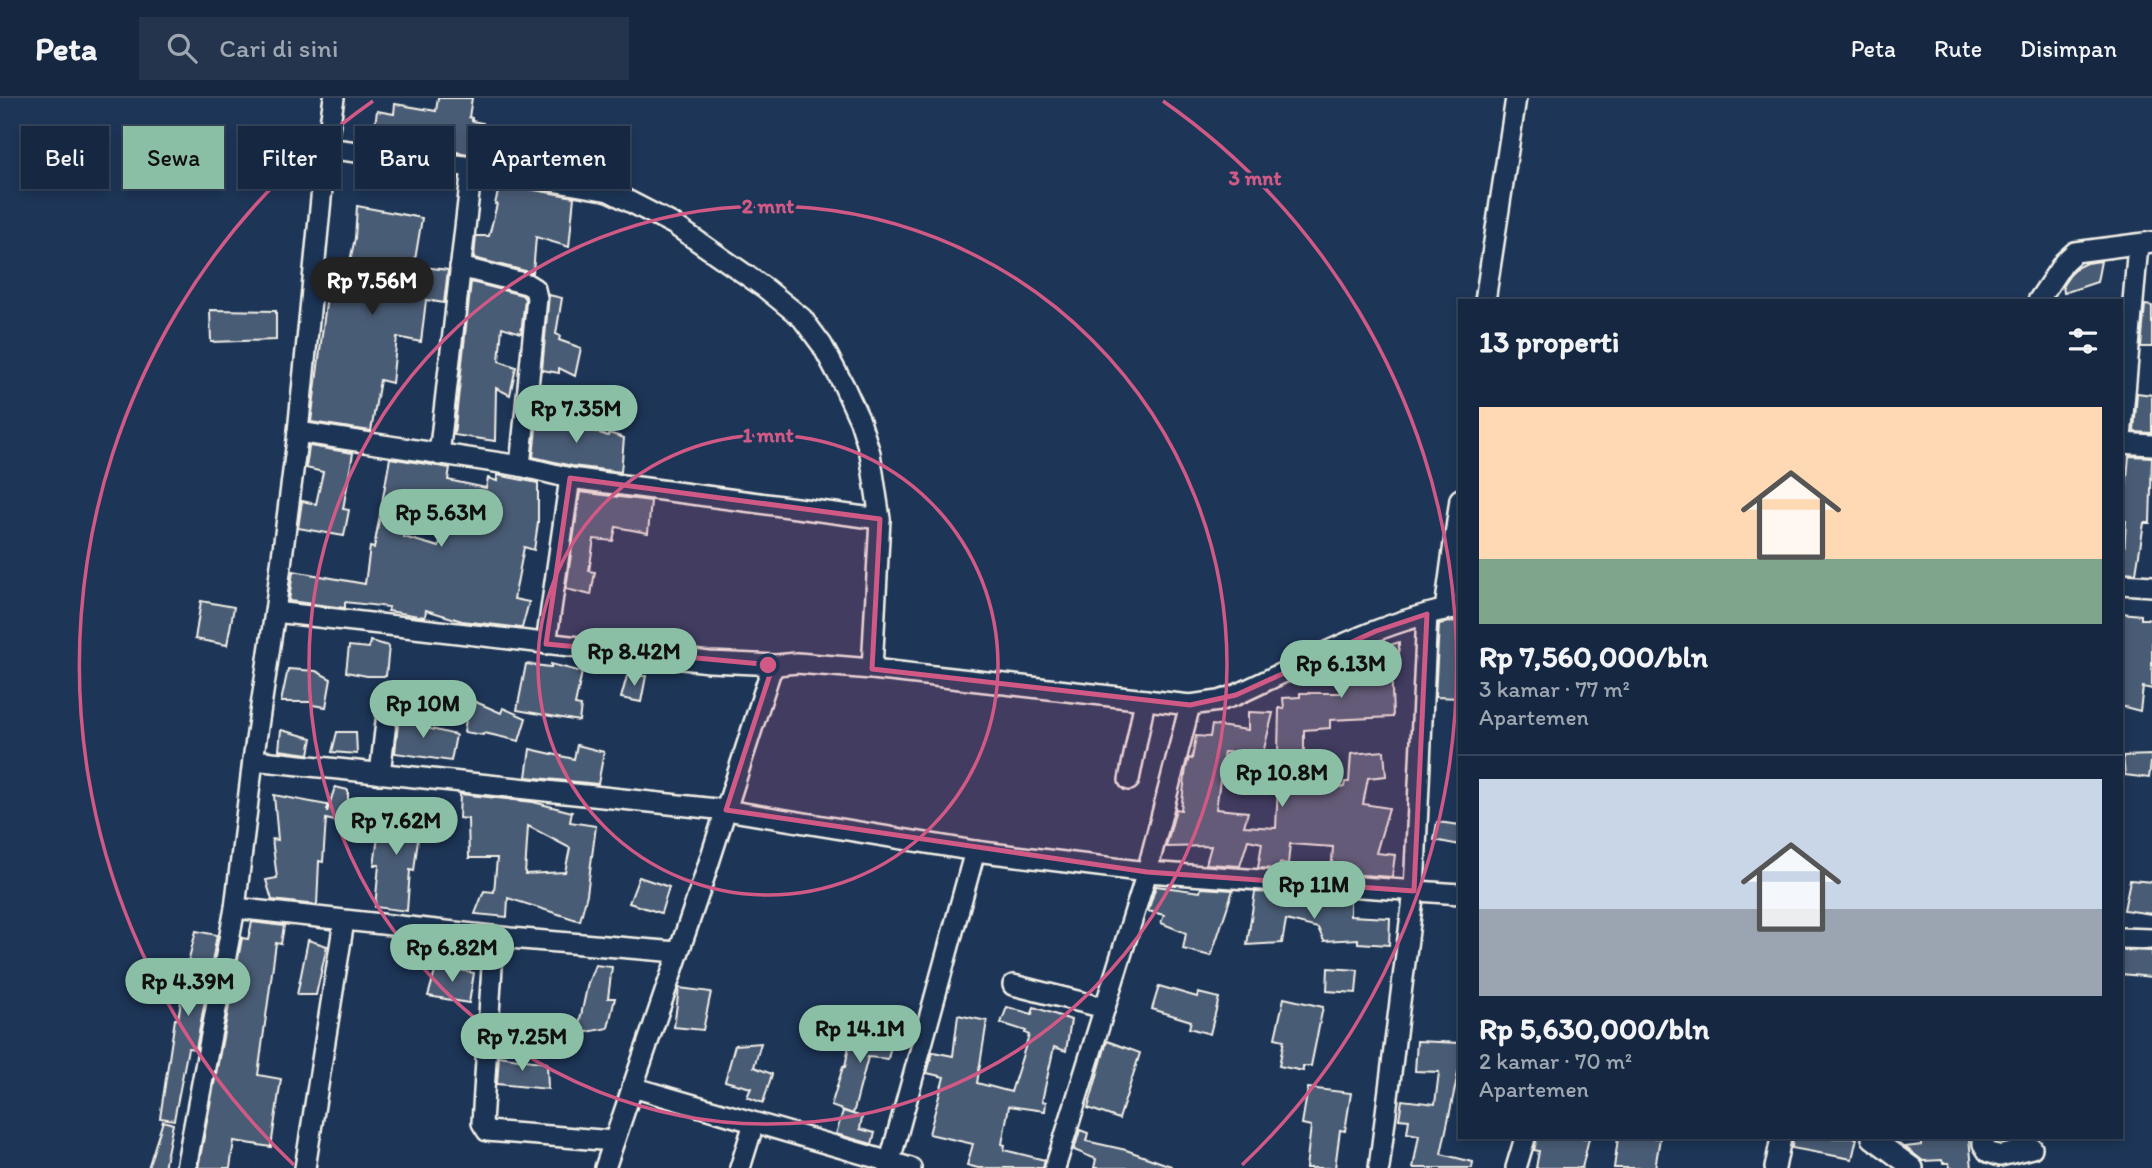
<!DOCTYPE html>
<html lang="id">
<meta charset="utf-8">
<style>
body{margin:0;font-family:Itim,sans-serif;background:#23344c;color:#f1f3f6;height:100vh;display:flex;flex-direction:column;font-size:26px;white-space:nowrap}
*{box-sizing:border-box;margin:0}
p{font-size:23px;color:#9ea6b1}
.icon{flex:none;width:38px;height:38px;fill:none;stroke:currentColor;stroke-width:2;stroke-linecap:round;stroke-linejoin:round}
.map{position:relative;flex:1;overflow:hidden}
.sheet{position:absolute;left:1458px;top:201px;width:665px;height:840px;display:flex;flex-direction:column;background:#162841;border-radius:0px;box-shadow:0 4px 10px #0003,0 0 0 2px #35445a}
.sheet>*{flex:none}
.hud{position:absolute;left:21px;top:28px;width:665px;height:63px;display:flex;gap:14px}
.price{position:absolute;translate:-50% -60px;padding:0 16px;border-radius:24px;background:#8abfa5;color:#111;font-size:23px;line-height:46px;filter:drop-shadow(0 2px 4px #0008)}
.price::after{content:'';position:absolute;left:50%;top:42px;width:21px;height:16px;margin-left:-10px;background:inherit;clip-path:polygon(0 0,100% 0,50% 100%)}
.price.current{background:#222;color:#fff}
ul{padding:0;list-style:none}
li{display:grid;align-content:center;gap:14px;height:371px;padding:0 21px}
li+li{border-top:2px solid #35445a}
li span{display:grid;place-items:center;height:217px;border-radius:0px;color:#555}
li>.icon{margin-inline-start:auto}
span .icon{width:126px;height:126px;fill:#fffc;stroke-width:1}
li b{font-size:30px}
h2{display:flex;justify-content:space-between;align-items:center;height:84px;padding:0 21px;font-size:30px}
.pill{padding:0 24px;border-radius:0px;background:#162841;box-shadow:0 4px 10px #0003,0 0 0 2px #35445a;font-size:24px;line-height:63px}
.pill.current{background:#8abfa5;color:#111}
header{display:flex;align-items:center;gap:42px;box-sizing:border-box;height:98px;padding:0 35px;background:#162841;border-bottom:2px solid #35445a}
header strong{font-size:33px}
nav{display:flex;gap:38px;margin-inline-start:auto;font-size:24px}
.search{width:490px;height:63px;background:#23344c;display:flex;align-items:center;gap:18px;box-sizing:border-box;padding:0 24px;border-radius:0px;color:#9ea6b1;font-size:26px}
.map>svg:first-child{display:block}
.building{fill:#485b74;stroke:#f4f1e8;stroke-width:2;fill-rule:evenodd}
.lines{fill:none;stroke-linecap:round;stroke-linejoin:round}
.minor-casing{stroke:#f4f1e8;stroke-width:24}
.minor{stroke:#1d3557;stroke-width:19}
.marked{fill:#d15985;fill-opacity:0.2;stroke:#d15985;stroke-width:5;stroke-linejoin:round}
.ring{fill:none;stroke:#d15985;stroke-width:3.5}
.centre{fill:#d15985;stroke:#1d3557;stroke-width:3.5}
.ring-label{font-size:21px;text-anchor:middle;font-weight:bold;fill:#d15985;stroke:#1d3557;stroke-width:6;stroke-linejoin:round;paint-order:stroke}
</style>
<header>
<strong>Peta</strong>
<div class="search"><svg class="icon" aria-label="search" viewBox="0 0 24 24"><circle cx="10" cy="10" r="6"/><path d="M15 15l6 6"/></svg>Cari di sini</div>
<nav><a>Peta</a><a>Rute</a><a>Disimpan</a></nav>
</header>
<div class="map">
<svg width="2152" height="1070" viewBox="0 0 2152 1070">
<rect width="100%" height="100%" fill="#1d3557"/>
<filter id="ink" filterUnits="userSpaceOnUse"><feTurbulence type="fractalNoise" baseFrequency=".0143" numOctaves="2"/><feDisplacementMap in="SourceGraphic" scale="14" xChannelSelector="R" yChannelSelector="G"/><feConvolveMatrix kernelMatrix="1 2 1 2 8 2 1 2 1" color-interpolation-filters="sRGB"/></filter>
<g filter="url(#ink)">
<g class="building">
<polygon points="438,0 472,0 469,19 472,20 472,23 483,25 482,34 514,40 510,63 373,40 377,13 394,16 395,6 436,13"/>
<polygon points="500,86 574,99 569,149 536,139 533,175 474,160 476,138 489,138 497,106 495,106"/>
<polygon points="357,108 422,120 414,168 448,172 444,205 426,202 421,244 397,239 392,285 380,282 371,333 311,324 327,197 335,198 341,172 348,172 355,140"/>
<polygon points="2101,163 2097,184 2064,195 2063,187 2074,171 2086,165"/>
<polygon points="471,184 522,197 525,201 521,235 502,229 499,263 516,269 510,297 496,290 495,343 454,337"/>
<polygon points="549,197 562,200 556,236 560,238 559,242 581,250 575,278 559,270 559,275 542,272"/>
<polygon points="2145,207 2152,208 2152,249 2141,249"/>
<polygon points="210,212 276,213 276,242 211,244"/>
<polygon points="2137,295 2152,297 2152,335 2134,334"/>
<polygon points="538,312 556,316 555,320 608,338 609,335 624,340 621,374 572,368 533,359"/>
<polygon points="309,348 353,355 343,411 349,412 344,438 298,430 302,403 316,406 323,374 306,370"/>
<polygon points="2129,358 2152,359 2150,425 2144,425 2136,475 2123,474 2126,423 2123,423"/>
<path d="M390 360 450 370 448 382 486 390 488 380 497 383V377L538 385V425L534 452 524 449 514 501 529 504 522 530 462 523 426 512 425 519 388 513 389 509 345 504V510L289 503 293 473 365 486 370 449 374 450ZM410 405 446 416 439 449 404 439Z"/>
<polygon points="580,394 651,403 648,435 616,429 613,443 594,441 589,473 595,474 591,497 566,491"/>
<polygon points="201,503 234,509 227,547 195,541"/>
<polygon points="2121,515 2141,517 2141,521 2152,521 2152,591 2143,589 2140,613 2121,608"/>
<polygon points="1460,522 1460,600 1435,599 1439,526"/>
<polygon points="370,543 389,548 386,578 367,578 346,574 349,548 369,550"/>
<polygon points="1399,544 1399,563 1391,563 1393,619 1330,622 1330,630 1304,632 1304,656 1278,655 1279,610 1284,611 1283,600 1300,599 1300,595 1342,595 1342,569 1373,564 1349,565 1349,560"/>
<polygon points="526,566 551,569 551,566 582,574 575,607 581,608 579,623 517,612"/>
<polygon points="288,571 316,573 331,581 326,609 312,607 312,604 281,604"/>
<polygon points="627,578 646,578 641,604 621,600"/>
<polygon points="469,601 501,615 503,610 526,620 519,643 484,635 483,637 464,634"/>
<polygon points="1248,614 1273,615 1263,655 1224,654 1216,711 1248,714 1244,728 1276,730 1278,686 1289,686 1290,656 1304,656 1303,687 1344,689 1345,684 1349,684 1351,656 1384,653 1386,678 1368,680 1363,706 1389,710 1376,755 1395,757 1392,779 1331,775 1333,749 1290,746 1288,766 1280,765 1279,771 1258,770 1262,745 1248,742 1240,768 1206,766 1211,748 1166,749 1176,711 1181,712 1186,670 1189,660 1192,661 1196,638 1210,639 1212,627 1248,632"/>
<polygon points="399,616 421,620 419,628 456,637 451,663 395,655"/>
<polygon points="281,632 312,640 309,656 279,652"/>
<polygon points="337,634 356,634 357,656 332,654"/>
<polygon points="577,647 604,654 598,686 526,679 530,651 574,661"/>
<polygon points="2152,657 2149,680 2125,677 2123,658"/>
<polygon points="335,689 348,692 348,726 326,721 323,764 319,763 317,807 272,802 266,782 277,780 272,741 278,742 274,697 327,707 327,714"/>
<path d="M460 696 533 704 572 714 570 724 596 728 587 796 580 823 508 800 507 819 475 816 484 793 494 794 497 760H469L468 721 459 720ZM528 728 570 750 565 774 525 776Z"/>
<polygon points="382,710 404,712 403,715 421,716 414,773 410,772 407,813 375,809 379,767 374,767"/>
<polygon points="1437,724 1460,727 1460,747 1434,742"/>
<polygon points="639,779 669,789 661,815 629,805"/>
<polygon points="2130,782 2152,784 2152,816 2124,812"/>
<polygon points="1156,788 1200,794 1201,790 1233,792 1211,858 1183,851 1186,835 1161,825 1164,817 1148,813"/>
<polygon points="1255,794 1277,795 1276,803 1321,803 1322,799 1350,801 1350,818 1390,820 1389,847 1358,845 1358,841 1324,843 1318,830 1286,822 1282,845 1247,847"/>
<polygon points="252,824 284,828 281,846 276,845 258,977 281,981 271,1049 234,1043 230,1070 198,1070 242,840 248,841"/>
<polygon points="196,833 217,837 196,951 188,950 174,1022 160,1020 175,921 178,921 187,868"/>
<polygon points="308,842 327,848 316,897 297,897"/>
<polygon points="2121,852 2152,853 2152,879 2121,876"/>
<polygon points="437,867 474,875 469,905 428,898"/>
<polygon points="595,867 612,869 608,900 615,900 608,930 577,936 588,885"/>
<polygon points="1328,870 1358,872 1356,895 1327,893"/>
<polygon points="1159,888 1197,899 1198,895 1219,900 1210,936 1189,930 1191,923 1152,911"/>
<polygon points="679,890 711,894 703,932 674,929"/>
<polygon points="1284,900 1323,909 1311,968 1303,968 1303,973 1279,968 1284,942 1275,940"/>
<polygon points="1007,909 1032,916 1034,909 1071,922 1066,953 1054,949 1042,1003 1046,1004 1045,1013 1009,1008 1002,1046 1005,1047 1004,1052 1045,1062 1043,1070 978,1070 967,1067 973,1046 929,1036 944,979 927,975 933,954 953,958 958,917 987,923 977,985 1011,994 1029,937 1025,935 1026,933 1001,925"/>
<polygon points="852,932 894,934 888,961 868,959 853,1016 831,1008 843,969 845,969"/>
<polygon points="1107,943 1140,955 1119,1021 1088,1010"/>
<polygon points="1417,943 1460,945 1460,966 1441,1056 1473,1064 1472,1070 1413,1070 1419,1037 1407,1035 1409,1022 1399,1021 1402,1002 1435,1006 1439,974 1415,973"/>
<polygon points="761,945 754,969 772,976 763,1005 747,999 751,990 725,983 735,947"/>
<polygon points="499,958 547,965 548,991 497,986"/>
<polygon points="1308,990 1351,995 1345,1033 1340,1032 1335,1070 1306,1070 1311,1028 1302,1026"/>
<polygon points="843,1013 862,1019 860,1031 875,1035 872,1046 836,1036"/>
<polygon points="163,1023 173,1026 164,1070 148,1070"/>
<polygon points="1080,1032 1088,1035 1086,1043 1126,1052 1171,1068 1171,1070 1094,1070 1096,1061 1074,1052"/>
<polygon points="1537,1040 1589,1040 1582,1070 1536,1070 1539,1053 1534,1052"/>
<polygon points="1618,1040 1660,1040 1655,1070 1614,1070"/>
<polygon points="1793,1040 1857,1040 1852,1061 1792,1050"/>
<polygon points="1922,1040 1969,1040 1972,1070 1950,1070 1949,1065 1943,1065 1942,1062 1923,1063 1905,1049 1922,1047"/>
</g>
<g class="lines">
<g class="minor-casing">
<g id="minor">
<polyline points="326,50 472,69 609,93 673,126 765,190 802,220 822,247 844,288 860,323 870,355 880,421 872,571"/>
<polyline points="460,169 527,186 535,191 537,200 520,368"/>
<polyline points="1485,203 1516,0"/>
<polyline points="2038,203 2064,164 2075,154 2152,144"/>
<polyline points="298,334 520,368 570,380 880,421"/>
<polyline points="2121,340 2138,147"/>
<polyline points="2121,345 2152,347"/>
<polyline points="439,357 472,69"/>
<polyline points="2121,486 2152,488"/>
<polyline points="1445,512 1460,401"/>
<polyline points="275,514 709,564 776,567"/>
<polyline points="546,546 570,380"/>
<polyline points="253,662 726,712 975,753 1147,774 1460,796"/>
<polyline points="380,676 388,607"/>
<polyline points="1129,682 1145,602"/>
<polyline points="235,810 510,840 677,854"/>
<polyline points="494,838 482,1025 487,1033 614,1043"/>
<polyline points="2121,840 2152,841"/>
<polyline points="1013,887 1105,910"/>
<polyline points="632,989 911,1070"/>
<polyline points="1872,1040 1913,1070"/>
<polyline points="1983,1040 1983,1046 1988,1054 2000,1058 2032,1050"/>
<polyline points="186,1070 235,810 253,662 275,514 298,334 326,50 334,0"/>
<polyline points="305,1070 344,823"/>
<path d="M605 1070 703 783 770 575 776 567 797 565 872 571 1190 607 1219 603 1236 597C1308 564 1380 522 1460 509"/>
<polyline points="740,1070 754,1025"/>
<polyline points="888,1070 975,753"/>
<polyline points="1055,1070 1147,774 1190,607"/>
<polyline points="1379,1070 1414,793 1427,516"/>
<polyline points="1516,1070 1525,1040"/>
<polyline points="1775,1070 1781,1040"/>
</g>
</g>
<use href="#minor" class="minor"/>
</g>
</g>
<path class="marked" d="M570 380 880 421 872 571 1190 607 1236 597 1376 533 1427 516 1414 793 1147 774 726 712 773 567 546 546Z"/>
<g class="ring">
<circle cx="768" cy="567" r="230"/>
<circle cx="768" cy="567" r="459"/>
<path d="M294 1067A689 689 0 0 1 373 3M1163 3A689 689 0 0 1 1242 1067"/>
</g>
<circle cx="768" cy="567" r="10" class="centre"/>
<g class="ring-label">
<text x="1255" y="87">3 mnt</text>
<text x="768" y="115">2 mnt</text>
<text x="768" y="344">1 mnt</text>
</g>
</svg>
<b class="price current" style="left:372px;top:219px">Rp 7.56M</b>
<b class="price" style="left:576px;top:347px">Rp 7.35M</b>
<b class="price" style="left:441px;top:451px">Rp 5.63M</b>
<b class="price" style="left:634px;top:590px">Rp 8.42M</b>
<b class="price" style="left:1341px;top:602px">Rp 6.13M</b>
<b class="price" style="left:423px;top:642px">Rp 10M</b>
<b class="price" style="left:1282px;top:711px">Rp 10.8M</b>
<b class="price" style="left:396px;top:759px">Rp 7.62M</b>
<b class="price" style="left:1314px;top:823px">Rp 11M</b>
<b class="price" style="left:452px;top:886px">Rp 6.82M</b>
<b class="price" style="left:188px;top:920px">Rp 4.39M</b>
<b class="price" style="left:860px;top:967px">Rp 14.1M</b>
<b class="price" style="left:522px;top:975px">Rp 7.25M</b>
<div class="hud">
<a class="pill">Beli</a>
<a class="pill current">Sewa</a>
<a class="pill">Filter</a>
<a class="pill">Baru</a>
<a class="pill">Apartemen</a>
</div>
<section class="sheet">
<h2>13 properti<svg class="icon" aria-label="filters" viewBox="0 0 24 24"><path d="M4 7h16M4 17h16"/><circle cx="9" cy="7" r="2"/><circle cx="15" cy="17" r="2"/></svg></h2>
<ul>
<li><span style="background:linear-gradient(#ffd9b3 70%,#7fa58c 0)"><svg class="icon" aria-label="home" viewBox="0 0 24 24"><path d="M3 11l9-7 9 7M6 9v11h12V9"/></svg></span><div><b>Rp 7,560,000/bln</b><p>3 kamar · 77 m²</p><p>Apartemen</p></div></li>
<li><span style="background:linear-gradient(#c9d6e8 60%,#9aa5b1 0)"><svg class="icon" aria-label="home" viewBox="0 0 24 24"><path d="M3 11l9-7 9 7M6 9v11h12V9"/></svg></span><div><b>Rp 5,630,000/bln</b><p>2 kamar · 70 m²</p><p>Apartemen</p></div></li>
</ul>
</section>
</div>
